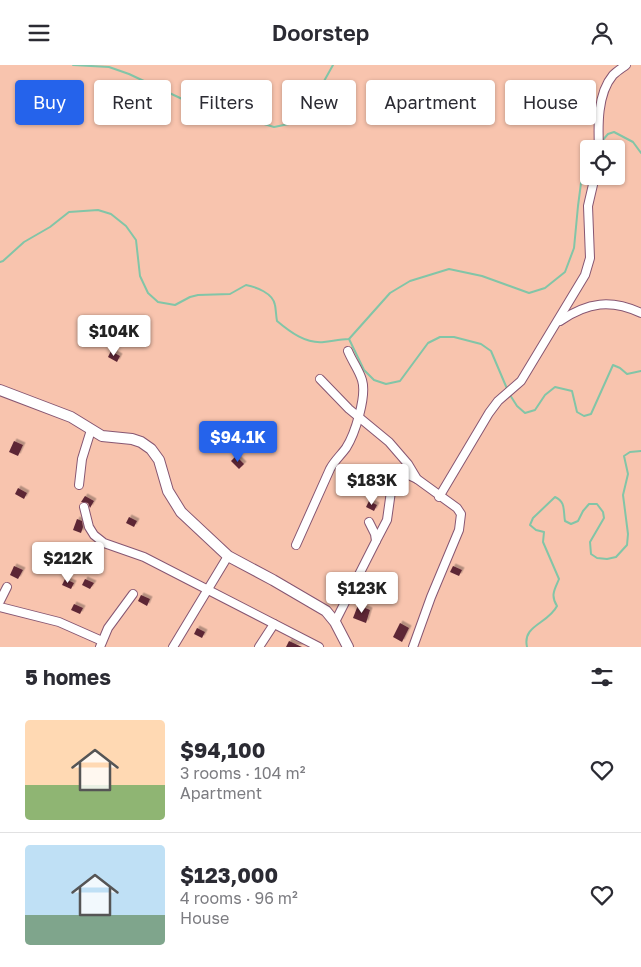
<!DOCTYPE html>
<meta charset="utf-8">
<style>
body{margin:0;font-family:"Golos Text",sans-serif;background:#f7f7f7;color:#2b2b33;height:100vh;display:flex;flex-direction:column;font-size:19px;white-space:nowrap}
*{box-sizing:border-box;margin:0}
p{font-size:16px;color:#7c7c81}
.icon{flex:none;width:28px;height:28px;fill:none;stroke:currentColor;stroke-width:2;stroke-linecap:round;stroke-linejoin:round}
.map{position:relative;height:582px;overflow:hidden}
.details{display:flex;flex-direction:column;background:#fff;flex:1}
.details>*{flex:none}
.banner{position:absolute;left:15px;top:15px;width:611px;height:45px;display:flex;gap:10px}
.tools{position:absolute;left:580px;top:75px;display:grid;gap:10px}
.tools a{display:grid;place-items:center;width:45px;height:45px;border-radius:5px;background:#fff;box-shadow:0 1px 4px #0004;font-size:25px}
.price{position:absolute;translate:-50% -42px;padding:0 11px;border-radius:5px;background:#fff;color:#222;font-size:16px;line-height:32px;filter:drop-shadow(0 1px 2px #0008)}
.price::after{content:'';position:absolute;left:50%;top:30px;width:15px;height:11px;margin-left:-8px;background:inherit;clip-path:polygon(0 0,100% 0,50% 100%)}
.price.active{background:#2563eb;color:#fff}
ul{padding:0;list-style:none}
li{display:flex;align-items:center;gap:15px;height:125px;padding:0 25px}
li+li{border-top:1px solid #e1e1e2}
li span{display:grid;place-items:center;flex:none;width:140px;height:100px;border-radius:5px;color:#555}
li>.icon{margin-inline-start:auto}
span .icon{width:60px;height:60px;fill:#fffc;stroke-width:1}
li b{font-size:21px}
h2{display:flex;justify-content:space-between;align-items:center;height:60px;padding:0 25px;font-size:21px}
.tag{padding:0 18px;border-radius:5px;background:#fff;box-shadow:0 1px 4px #0004;font-size:18px;line-height:45px}
.tag.active{background:#2563eb;color:#fff}
header{display:flex;justify-content:space-between;align-items:center;height:65px;padding:0 25px;background:#fff;font-size:22px;font-weight:600}
.map>svg:first-child{display:block}
.green{fill:#f8c4ae;fill-rule:evenodd}
.lines{fill:none;stroke-linecap:round;stroke-linejoin:round}
.stream{stroke:#82c5a7;stroke-width:2}
.building{fill:#5d2736;filter:url(#shadow)}
.street-casing{stroke:#865672;stroke-width:10}
.secondary-casing{stroke:#865672;stroke-width:12}
.street{stroke:#fff;stroke-width:8}
.secondary{stroke:#fff;stroke-width:10}
</style>
<header><svg class="icon" aria-label="menu" viewBox="0 0 24 24"><path d="M4 6h16M4 12h16M4 18h16"/></svg>Doorstep<svg class="icon" aria-label="person" viewBox="0 0 24 24"><circle cx="12" cy="8" r="4"/><path d="M4 21q1-7 8-7t8 7"/></svg></header>
<div class="map">
<svg width="641" height="582" viewBox="0 0 641 582">
<defs>
<filter id="shadow"><feDropShadow dx="2.5" dy="-2.5" stdDeviation="0" flood-color="#0004"/></filter>
</defs>
<rect width="100%" height="100%" fill="#f8e1ed"/>
<path class="green" d="M0 0H641V582H0ZM589 84H616V111H589Z"/>
<g class="lines">
<g class="stream">
<polyline points="73,0 109,2 129,9 212,48 254,56 274,62 289,59 309,43 333,0"/>
<polyline points="602,76 608,69 614,67 633,77 641,88"/>
<path d="M0 197 3 196 24 177 50 162 69 147 98 145 111 149 126 161 136 175 140 211 148 228 158 237 175 240 190 232 198 230 230 229 246 220C256 222 273 228 275 240 276 245 276 251 277 256 290 267 306 279 324 277 333 276 340 274 349 274L390 228 410 216 449 204 482 211 529 228 545 223 565 207 574 183 578 141 581 118 589 102"/>
<polyline points="349,274 364,305 374,315 386,319 400,316 428,278 440,272 454,272 481,279 491,286 508,326"/>
<polyline points="510,330 517,341 525,348 535,345 545,330 555,322 572,326 577,347 584,351 591,349 613,300 620,303 627,309 641,306"/>
<path d="M527 582C522 560 548 559 557 541 550 530 555 524 559 514L543 477 544 467 536 465 530 460 533 453 555 432C566 437 563 445 565 456L571 459 578 456 583 446 589 439H597L603 447 604 453 590 477 591 489 597 493 607 494 616 492 627 480 628 469 623 430 628 409 624 391 630 387 641 386"/>
</g>
</g>
<g class="building">
<polygon points="107,255 115,259 112,265 104,261"/>
<polygon points="111,286 120,291 117,297 108,292"/>
<polygon points="14,376 23,380 18,391 9,387"/>
<polygon points="236,391 244,399 239,404 231,396"/>
<polygon points="18,423 27,428 24,434 15,429"/>
<polygon points="85,431 94,436 90,443 88,438 81,437"/>
<polygon points="369,436 377,440 374,446 366,442"/>
<polygon points="129,452 137,456 134,462 126,458"/>
<polygon points="77,454 82,456 83,462 81,468 73,465"/>
<polygon points="14,501 23,505 18,514 10,510"/>
<polygon points="453,501 462,505 459,511 450,507"/>
<polygon points="65,514 74,518 71,524 62,520"/>
<polygon points="85,514 94,518 90,524 82,520"/>
<polygon points="141,530 150,534 147,541 138,536"/>
<polygon points="74,539 83,543 80,549 71,545"/>
<polygon points="358,540 370,545 366,558 353,553"/>
<polygon points="400,558 409,563 402,577 393,572"/>
<polygon points="197,563 205,567 202,573 194,569"/>
<polygon points="289,576 302,582 286,582"/>
</g>
<g class="lines">
<g class="street-casing">
<g id="street">
<path d="M599 84C598 61 597 29 613 10 617 6 622 3 626 0"/>
<path d="M560 256C588 237 611 234 641 248"/>
<polyline points="320,314 349,344 389,377 408,399 417,414 457,443 461,449 459,465 431,532 413,582"/>
<polyline points="79,420 82,394 91,365"/>
<polyline points="439,432 489,348 498,336 521,316 585,210 590,193 588,141 595,111"/>
<polyline points="84,442 89,462 94,470 104,478 144,492 319,582"/>
<polyline points="376,476 387,455 393,412 396,408 402,407 417,414"/>
<path d="M296 480 330 404C334 396 341 390 346 383 355 369 367 331 362 315 359 305 352 296 348 286"/>
<polyline points="0,536 7,522"/>
<polyline points="0,542 59,557 102,576"/>
<polyline points="335,557 376,476 375,469 369,457"/>
<polyline points="100,582 108,563 133,529"/>
<polyline points="173,582 228,491"/>
<polyline points="259,582 274,559"/>
</g>
</g>
<g class="secondary-casing">
<polyline id="secondary" points="0,325 71,352 102,371 132,374 141,377 151,384 159,395 168,426 181,447 228,491 273,515 326,546 335,557 348,582"/>
</g>
<use href="#street" class="street"/>
<use href="#secondary" class="secondary"/>
</g>
</svg>
<div class="tools">
<a><svg class="icon" aria-label="locate" viewBox="0 0 24 24"><circle cx="12" cy="12" r="6"/><path d="M12 2v4M12 18v4M2 12h4M18 12h4"/></svg></a>
</div>
<b class="price" style="left:114px;top:292px">$104K</b>
<b class="price active" style="left:238px;top:398px">$94.1K</b>
<b class="price" style="left:372px;top:441px">$183K</b>
<b class="price" style="left:68px;top:519px">$212K</b>
<b class="price" style="left:362px;top:549px">$123K</b>
<div class="banner">
<a class="tag active">Buy</a>
<a class="tag">Rent</a>
<a class="tag">Filters</a>
<a class="tag">New</a>
<a class="tag">Apartment</a>
<a class="tag">House</a>
</div>
</div>
<section class="details">
<h2>5 homes<svg class="icon" aria-label="filters" viewBox="0 0 24 24"><path d="M4 7h16M4 17h16"/><circle cx="9" cy="7" r="2"/><circle cx="15" cy="17" r="2"/></svg></h2>
<ul>
<li><span style="background:linear-gradient(#ffd9b3 65%,#8fb573 0)"><svg class="icon" aria-label="home" viewBox="0 0 24 24"><path d="M3 11l9-7 9 7M6 9v11h12V9"/></svg></span><div><b>$94,100</b><p>3 rooms · 104 m²</p><p>Apartment</p></div><svg class="icon" aria-label="heart" viewBox="0 0 24 24"><path d="M12 20l-8-8c-3-5 5-10 8-4 3-6 11-1 8 4z"/></svg></li>
<li><span style="background:linear-gradient(#bfe0f5 70%,#7fa58c 0)"><svg class="icon" aria-label="home" viewBox="0 0 24 24"><path d="M3 11l9-7 9 7M6 9v11h12V9"/></svg></span><div><b>$123,000</b><p>4 rooms · 96 m²</p><p>House</p></div><svg class="icon" aria-label="heart" viewBox="0 0 24 24"><path d="M12 20l-8-8c-3-5 5-10 8-4 3-6 11-1 8 4z"/></svg></li>
</ul>
</section>
